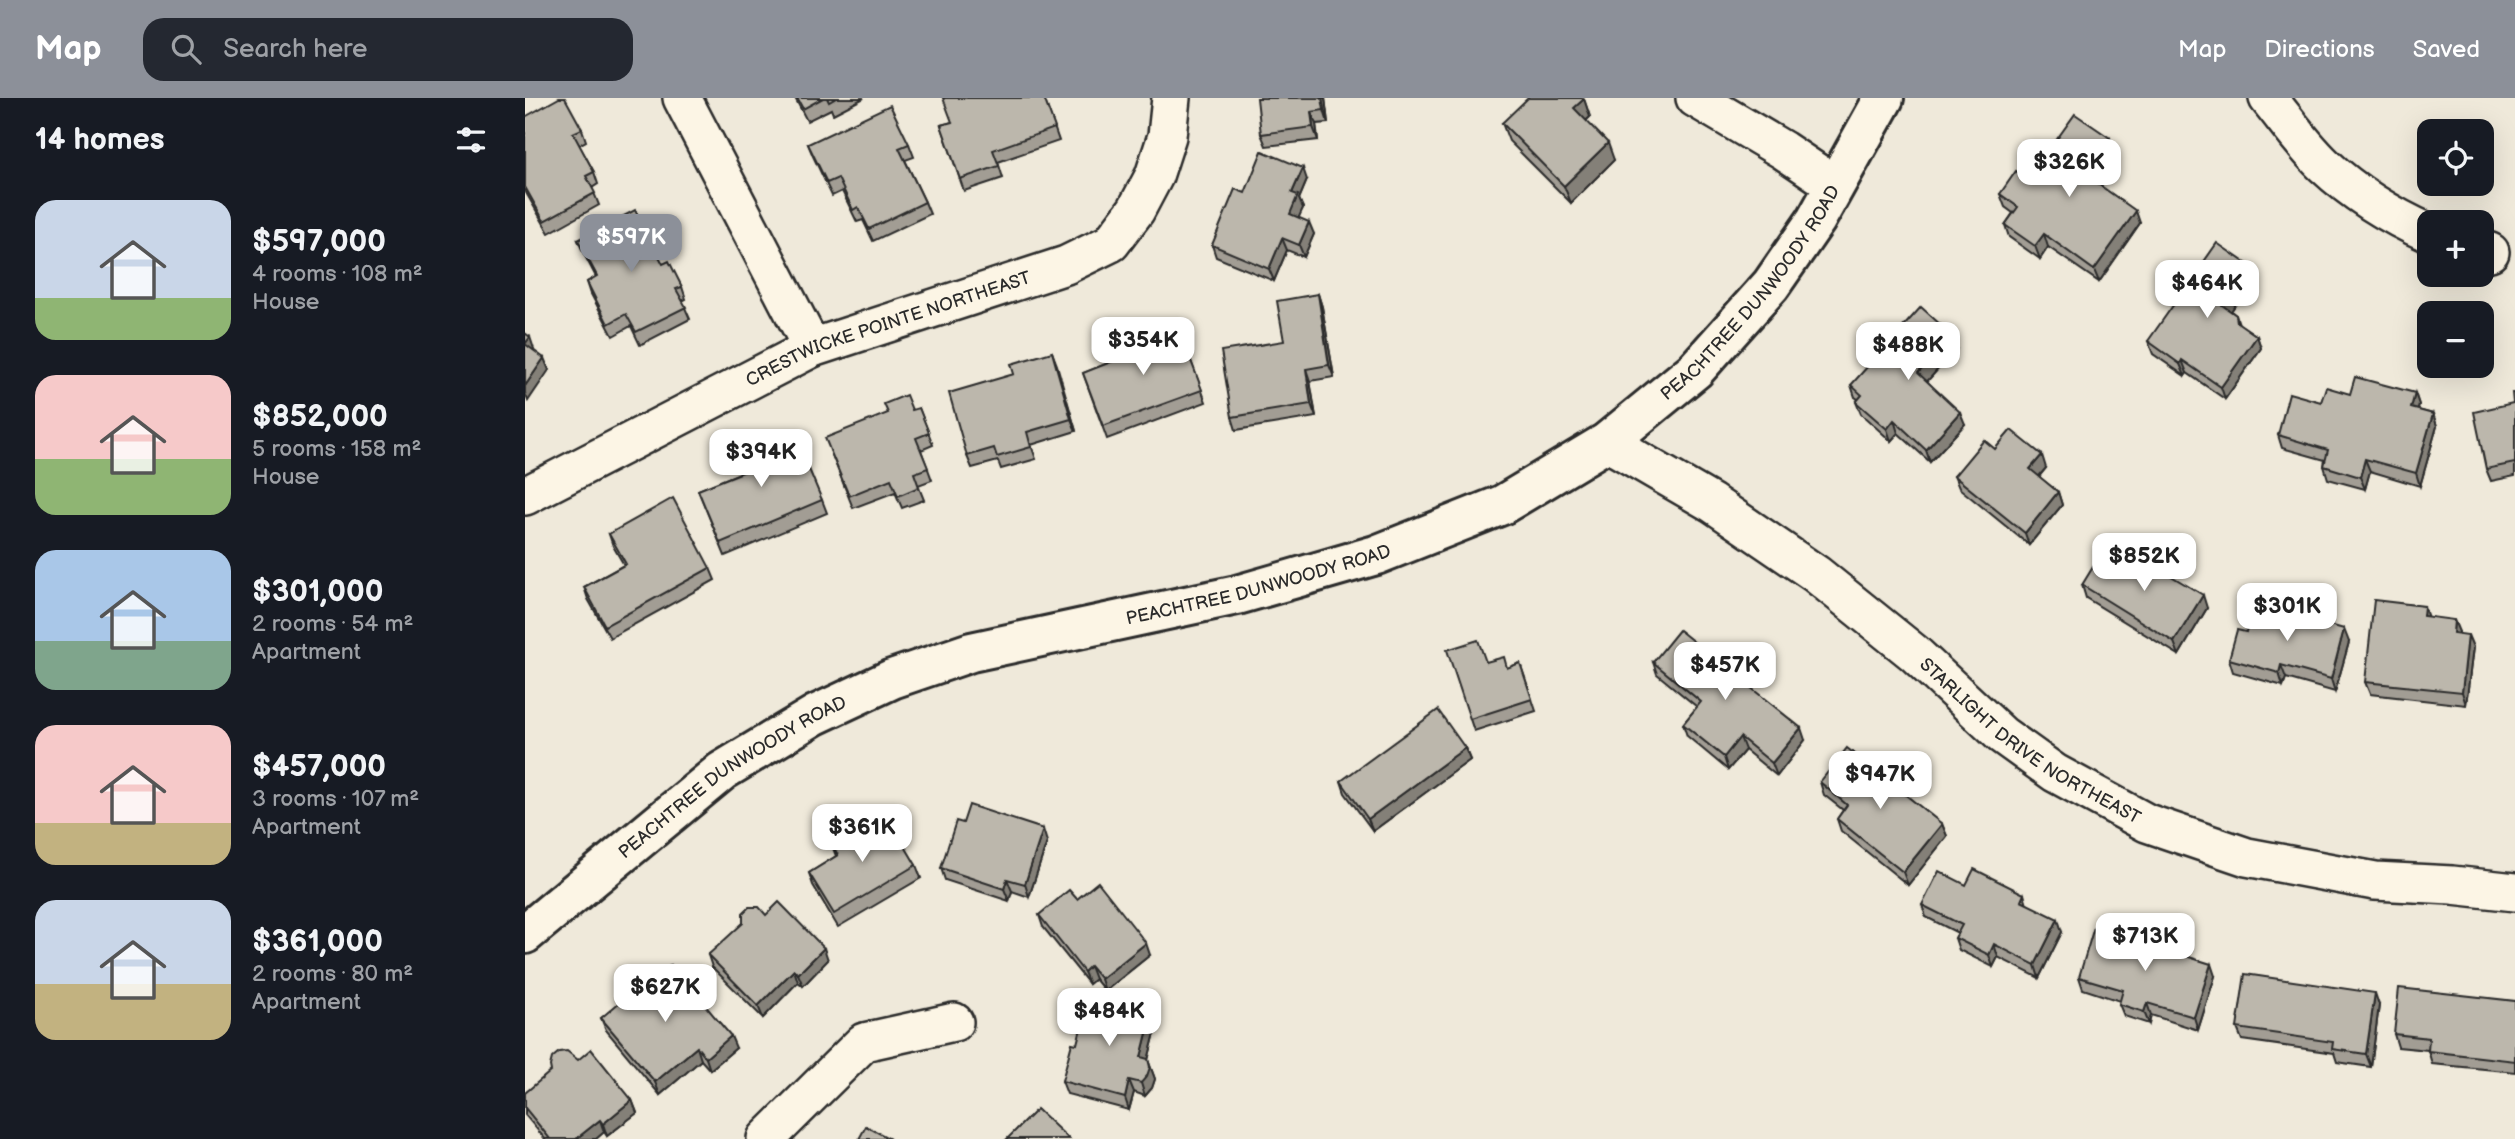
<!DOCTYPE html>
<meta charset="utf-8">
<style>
body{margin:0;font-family:"Balsamiq Sans",sans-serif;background:#242831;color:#f1f3f6;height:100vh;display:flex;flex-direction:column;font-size:26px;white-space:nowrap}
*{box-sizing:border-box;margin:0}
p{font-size:23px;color:#9ea1a6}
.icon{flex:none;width:38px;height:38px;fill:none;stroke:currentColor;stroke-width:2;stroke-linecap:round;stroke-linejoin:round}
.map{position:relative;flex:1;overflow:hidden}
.panel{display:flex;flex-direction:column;background:#171b24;width:525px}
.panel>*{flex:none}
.buttons{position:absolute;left:1892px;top:21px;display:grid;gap:14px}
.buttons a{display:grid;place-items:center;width:77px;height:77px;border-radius:14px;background:#171b24;box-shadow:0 7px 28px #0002;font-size:35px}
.price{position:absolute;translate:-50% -60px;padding:0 16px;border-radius:14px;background:#fff;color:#222;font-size:23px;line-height:46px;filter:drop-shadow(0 2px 4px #0008)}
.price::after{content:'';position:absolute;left:50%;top:42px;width:21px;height:16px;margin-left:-10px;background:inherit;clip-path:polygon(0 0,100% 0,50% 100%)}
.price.current{background:#8c9099;color:#fff}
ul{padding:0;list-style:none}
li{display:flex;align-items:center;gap:21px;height:175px;padding:0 35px}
li span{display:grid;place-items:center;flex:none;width:196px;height:140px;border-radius:21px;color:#555}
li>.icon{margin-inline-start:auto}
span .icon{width:84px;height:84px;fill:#fffc;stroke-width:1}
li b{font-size:30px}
h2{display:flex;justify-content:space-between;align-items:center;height:84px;padding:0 35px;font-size:30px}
header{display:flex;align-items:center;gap:42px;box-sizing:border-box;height:98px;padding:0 35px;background:#8c9099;color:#fff}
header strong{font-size:33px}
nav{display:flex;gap:38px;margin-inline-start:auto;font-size:24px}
.search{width:490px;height:63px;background:#242831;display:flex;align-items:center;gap:18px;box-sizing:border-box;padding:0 24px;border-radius:21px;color:#9ea1a6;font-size:26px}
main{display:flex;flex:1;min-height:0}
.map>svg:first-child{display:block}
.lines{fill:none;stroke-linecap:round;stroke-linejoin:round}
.minor-casing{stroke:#2b2b2b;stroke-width:42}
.secondary-casing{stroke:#2b2b2b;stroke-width:44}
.minor{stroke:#fcf5e5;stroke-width:37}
.secondary{stroke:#fcf5e5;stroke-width:38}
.wall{fill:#a29d94;stroke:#2b2b2b;stroke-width:2}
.shaded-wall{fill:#848078;stroke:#2b2b2b;stroke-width:2}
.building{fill:#bcb7ac;stroke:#2b2b2b;stroke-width:2}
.labels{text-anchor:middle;stroke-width:5;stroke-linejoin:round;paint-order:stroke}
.street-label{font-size:18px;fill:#2b2b2b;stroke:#fcf5e5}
</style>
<header>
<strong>Map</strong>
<div class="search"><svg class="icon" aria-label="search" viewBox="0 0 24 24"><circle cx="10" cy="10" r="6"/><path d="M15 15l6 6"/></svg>Search here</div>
<nav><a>Map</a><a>Directions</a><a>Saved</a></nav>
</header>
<main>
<section class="panel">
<h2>14 homes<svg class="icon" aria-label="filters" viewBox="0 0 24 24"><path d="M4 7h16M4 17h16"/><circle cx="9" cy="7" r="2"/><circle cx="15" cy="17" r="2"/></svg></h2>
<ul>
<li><span style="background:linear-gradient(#c9d6e8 70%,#8fb573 0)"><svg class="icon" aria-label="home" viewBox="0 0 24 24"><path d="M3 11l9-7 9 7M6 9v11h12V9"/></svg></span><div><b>$597,000</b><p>4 rooms · 108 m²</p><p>House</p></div></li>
<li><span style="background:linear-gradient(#f6c9c9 60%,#8fb573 0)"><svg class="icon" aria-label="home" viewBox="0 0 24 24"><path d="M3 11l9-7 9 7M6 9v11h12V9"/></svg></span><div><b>$852,000</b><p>5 rooms · 158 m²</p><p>House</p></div></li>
<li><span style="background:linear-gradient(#a9c7e8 65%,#7fa58c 0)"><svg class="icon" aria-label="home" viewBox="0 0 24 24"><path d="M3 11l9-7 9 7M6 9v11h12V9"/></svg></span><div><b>$301,000</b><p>2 rooms · 54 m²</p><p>Apartment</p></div></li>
<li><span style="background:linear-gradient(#f6c9c9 70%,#c2b280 0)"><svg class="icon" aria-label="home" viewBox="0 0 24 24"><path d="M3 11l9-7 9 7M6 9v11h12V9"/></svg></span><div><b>$457,000</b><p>3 rooms · 107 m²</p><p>Apartment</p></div></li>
<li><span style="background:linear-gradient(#c9d6e8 60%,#c2b280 0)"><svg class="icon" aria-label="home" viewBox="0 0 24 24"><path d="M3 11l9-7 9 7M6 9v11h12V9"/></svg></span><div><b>$361,000</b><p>2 rooms · 80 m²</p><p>Apartment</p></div></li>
</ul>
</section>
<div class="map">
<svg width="1990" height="1041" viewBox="0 0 1990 1041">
<rect width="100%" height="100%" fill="#efe9da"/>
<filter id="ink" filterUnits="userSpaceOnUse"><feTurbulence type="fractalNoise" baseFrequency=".0143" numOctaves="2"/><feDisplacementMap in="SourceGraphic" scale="14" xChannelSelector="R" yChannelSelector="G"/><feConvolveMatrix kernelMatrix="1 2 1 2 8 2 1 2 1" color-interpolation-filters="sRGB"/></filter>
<g filter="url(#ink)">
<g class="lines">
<g class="minor-casing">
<g id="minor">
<polyline points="157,0 287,250"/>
<polyline points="1170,0 1258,52 1310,87"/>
<path d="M1743 0C1761 22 1778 47 1799 67 1830 96 1866 118 1904 135"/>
<polyline points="1956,151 1965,154"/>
<path id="s1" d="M1082 344 1187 405 1291 476 1389 555 1477 637 1530 675 1622 725 1722 759 1850 783 1927 787 1990 794"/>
<path id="s2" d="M0 398 287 250 541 167 586 145 611 112 629 78 642 38 646 0"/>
<polyline points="241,1041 339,944 429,924"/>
</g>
</g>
<g class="secondary-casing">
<g id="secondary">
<path id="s3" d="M0 836 197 673 290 617 367 581 446 554 712 497 851 457 977 407 1082 344 1170 272 1246 187 1291 122 1359 0"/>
</g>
</g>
<use href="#minor" class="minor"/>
<use href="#secondary" class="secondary"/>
</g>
<g class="wall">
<polygon points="270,0 339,0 308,16 306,11 282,23"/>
<polygon points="519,0 534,43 473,64 478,80 439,93 416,27"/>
<polygon points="800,0 803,25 791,26 793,42 741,48 736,36"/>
<polygon points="1059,1 1065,19 1061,23 1089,62 1046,105 984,43 977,25"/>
<polygon points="0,19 57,31 61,43 54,47 69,74 73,86 67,90 74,107 24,135 0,93"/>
<polygon points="283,46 384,46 389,59 380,62 400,104 405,116 348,143 338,122 332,124 317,93 307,98 288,58"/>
<polygon points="1589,53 1568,82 1615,125 1574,184 1523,149 1515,161 1484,139 1480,127 1488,115 1480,109 1475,96 1509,86 1525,64 1522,55"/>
<polygon points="782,82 774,101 778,110 773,119 789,136 779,159 762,152 749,183 691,159 687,147 720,95"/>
<polygon points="53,142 138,166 157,189 161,201 157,203 165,221 115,247 106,228 88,238 66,196 62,184 71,179 58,154"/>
<polygon points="1725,168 1729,180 1706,213 1711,217 1714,226 1732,238 1736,250 1700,301 1662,275 1660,278 1628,256 1623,243"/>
<polygon points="793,196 797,209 809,279 785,283 791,319 711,332 707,319 759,243"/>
<polygon points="653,228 681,304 582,341 558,275 591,262"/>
<polygon points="1427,237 1432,250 1402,283 1440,326 1405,364 1373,335 1366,343 1336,316 1331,304 1333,301 1330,299 1326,287"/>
<polygon points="527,254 551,333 506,347 511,361 476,371 473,363 447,370 442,358 489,276"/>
<polygon points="1890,295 1894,307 1893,312 1908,316 1912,328 1895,388 1845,373 1840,391 1803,381 1799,368 1800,362 1757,350 1753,337 1825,296"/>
<polygon points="1990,295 1990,378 1966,383 1961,371 1988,305"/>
<polygon points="394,310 408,347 396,352 407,382 393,387 399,402 377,410 370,394 328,410 305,352"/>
<polygon points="260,344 297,402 302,415 200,458 173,392 222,372"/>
<polygon points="1470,351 1521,370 1514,379 1533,394 1537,407 1504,447 1434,390 1429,378"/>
<polygon points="84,436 185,470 190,482 85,540 63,501 59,489 99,467 88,448"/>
<polygon points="1602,465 1682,510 1654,557 1561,500 1557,487"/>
<polygon points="1902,519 1934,534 1934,536 1948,549 1941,607 1845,596 1840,584"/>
<polygon points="1721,534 1824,544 1810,594 1761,580 1758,588 1708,574 1704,561"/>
<polygon points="961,564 983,570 995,565 1011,613 949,633 945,621"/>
<polygon points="1128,564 1280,642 1252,678 1220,652 1203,672 1162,638 1158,626 1172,609 1132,576"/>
<polygon points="940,650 945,662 848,733 820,695 816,683"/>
<polygon points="1295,684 1417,726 1422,738 1383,787 1316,733 1312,721 1318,712 1299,697"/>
<polygon points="344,722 391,767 396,780 313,829 288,787 284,775 311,758 306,745 332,742 348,732"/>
<polygon points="522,744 504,799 487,793 484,803 420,782 416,770"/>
<polygon points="1441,787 1502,806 1537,834 1514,880 1473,859 1468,869 1434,852 1430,840 1433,835 1401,819 1397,807"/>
<polygon points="552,801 625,857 580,893 570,881 564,886 518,829 514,817"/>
<polygon points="241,817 303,862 278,888 273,884 238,920 187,869 183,857"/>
<polygon points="1690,878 1673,932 1626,917 1624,926 1599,918 1594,906 1595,903 1558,891 1554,879"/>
<polygon points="119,890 211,950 185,972 176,962 135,997 81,932 76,920"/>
<polygon points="1990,903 1990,974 1907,966 1903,952 1873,949 1869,936"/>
<polygon points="1854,907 1846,969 1812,964 1809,955 1717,942 1712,930"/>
<polygon points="627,915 632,927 623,962 630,981 627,990 620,998 609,994 604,1012 542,996 537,983 552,946"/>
<polygon points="53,962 107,1002 112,1015 82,1038 79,1034 71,1041 20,1041 0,1017 0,995"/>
</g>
<g class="shaded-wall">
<polygon points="797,0 800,0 803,25 799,12"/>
<polygon points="1059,1 1065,19 1055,28 1049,10"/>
<polygon points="786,14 791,26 793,42 788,29"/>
<polygon points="1585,40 1589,53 1564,88 1559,76"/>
<polygon points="1083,45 1089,62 1046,105 1039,88"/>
<polygon points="778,70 782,82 774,101 778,110 770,128 765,116 767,95"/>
<polygon points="1611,113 1615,125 1574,184 1569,172"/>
<polygon points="784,124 789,136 779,159 774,147"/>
<polygon points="1519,136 1523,149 1515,161 1510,148"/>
<polygon points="757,140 762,152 749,183 744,171"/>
<polygon points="1725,168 1729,180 1702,219 1697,207"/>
<polygon points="793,196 797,209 809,279 804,267"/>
<polygon points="1427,237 1432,250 1398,288 1393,275"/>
<polygon points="1732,238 1736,250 1700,301 1696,289"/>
<polygon points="5,239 9,251 4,258 0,246"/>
<polygon points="527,254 532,267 551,333 546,321"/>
<polygon points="19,260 24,272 3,303 0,295 0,288"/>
<polygon points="1657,262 1662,275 1660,278 1655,266"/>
<polygon points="781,271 785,283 791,319 786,306"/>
<polygon points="1890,295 1894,307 1890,322 1886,310"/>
<polygon points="1435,314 1440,326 1405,364 1401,352"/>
<polygon points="1908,316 1912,328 1895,388 1891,375"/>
<polygon points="1369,322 1373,335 1366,343 1362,331"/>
<polygon points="1517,357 1521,370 1509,384 1505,371"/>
<polygon points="1840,361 1845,373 1840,391 1835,379"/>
<polygon points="1533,394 1537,407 1504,447 1500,435"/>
<polygon points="1678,497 1682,510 1654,557 1649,544"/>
<polygon points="1899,508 1903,520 1898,518"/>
<polygon points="1929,522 1934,534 1933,548 1928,535"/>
<polygon points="1819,531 1824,544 1810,594 1806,581"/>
<polygon points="1943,537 1948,549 1941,607 1937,594"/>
<polygon points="1756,567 1761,580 1758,588 1754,575"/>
<polygon points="1276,630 1280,642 1252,678 1247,665"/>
<polygon points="1215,639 1220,652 1203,672 1199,659"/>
<polygon points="940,650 945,662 848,733 843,721"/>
<polygon points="1417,726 1422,738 1383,787 1378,774"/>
<polygon points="518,731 522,744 504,799 500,786"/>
<polygon points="482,781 487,793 484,803 479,791"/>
<polygon points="1499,796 1503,809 1496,803"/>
<polygon points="1533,821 1537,834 1514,880 1510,867"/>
<polygon points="621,845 625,857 580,893 576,881"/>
<polygon points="1469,846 1473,859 1468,869 1464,857"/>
<polygon points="299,850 303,862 278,888 273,876"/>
<polygon points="1686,866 1690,878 1673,932 1669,919"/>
<polygon points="565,868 570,881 564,886 559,874"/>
<polygon points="269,872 273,884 238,920 233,908"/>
<polygon points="1850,895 1854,907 1846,969 1841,956"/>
<polygon points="1622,905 1626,917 1624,926 1619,914"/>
<polygon points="627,915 632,927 623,962 630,981 627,990 620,998 616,985 616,959"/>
<polygon points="206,938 211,950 185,972 181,960"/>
<polygon points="172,949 176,962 135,997 130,984"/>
<polygon points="604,982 609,994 604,1012 600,1000"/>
<polygon points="107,1002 112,1015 82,1038 78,1026"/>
<polygon points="75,1022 79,1034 71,1041 51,1041"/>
</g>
<g class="building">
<polygon points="34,0 40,0 57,31 48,35 69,74 61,78 70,95 19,123 0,89 0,19"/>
<polygon points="272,0 298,0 278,11"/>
<polygon points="302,0 311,0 304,4"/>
<polygon points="418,0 519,0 530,30 468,52 474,68 435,81 416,27 427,24"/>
<polygon points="732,0 797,0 799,12 786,14 788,29 736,36"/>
<polygon points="1003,0 1058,0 1059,1 1049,10 1083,45 1039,88 977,25"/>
<polygon points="365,7 384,46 374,50 400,104 344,131 333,109 328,112 313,80 302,85 283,46"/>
<polygon points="1550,16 1585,40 1559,76 1611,113 1569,172 1519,136 1510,148 1480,127 1493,109 1475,96 1491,73 1509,86 1528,60 1522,55"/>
<polygon points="737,53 778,70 767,95 773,97 765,116 784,124 774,147 757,140 744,171 687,147 710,91 720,95"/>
<polygon points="110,112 138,166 144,163 157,189 151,191 161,209 111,234 101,216 83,226 62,184 72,178 53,142"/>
<polygon points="1692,145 1725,168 1697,207 1711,217 1712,224 1732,238 1696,289 1657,262 1655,266 1623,243"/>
<polygon points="793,196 804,267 781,271 786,306 707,319 696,253 759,243 752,203"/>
<polygon points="1396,209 1427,237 1393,275 1435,314 1401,352 1369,322 1362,331 1331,304 1337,297 1326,287"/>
<polygon points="653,228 677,292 578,328 558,275 591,262 587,252"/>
<polygon points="0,235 5,239 0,246"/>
<polygon points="0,246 19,260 0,288"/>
<polygon points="527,254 546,321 502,334 506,349 472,359 469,350 442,358 424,295 489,276 486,266"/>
<polygon points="1830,279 1890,295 1886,310 1908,316 1891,375 1840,361 1835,379 1799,368 1803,352 1753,337 1764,295 1796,304 1801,289 1825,296"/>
<polygon points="1987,295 1990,295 1990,365 1961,371 1949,314 1988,305"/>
<polygon points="381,297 387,312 394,310 404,335 391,340 403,370 389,375 394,389 373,398 366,381 324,398 300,340 363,315 359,306"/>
<polygon points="1486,332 1517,357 1505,371 1533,394 1500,435 1429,378 1459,342 1470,351"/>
<polygon points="256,335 260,344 271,340 297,402 195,445 173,392 223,372 215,353"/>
<polygon points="148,400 185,470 80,528 59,489 101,466 84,436"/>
<polygon points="1579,451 1602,465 1608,455 1678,497 1649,544 1557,487"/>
<polygon points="1849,502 1899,508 1898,518 1929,522 1928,535 1943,537 1937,594 1840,584"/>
<polygon points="1729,506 1819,531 1806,581 1756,567 1754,575 1704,561 1712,532 1721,534"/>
<polygon points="1154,532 1276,630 1247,665 1215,639 1199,659 1158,626 1176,604 1128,564"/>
<polygon points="953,542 961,564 979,559 982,570 995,565 1007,601 945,621 922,552"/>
<polygon points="913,612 940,650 843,721 816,683"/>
<polygon points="1322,650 1417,726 1378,774 1312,721 1322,707 1295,684"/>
<polygon points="444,707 518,731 500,786 482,781 479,791 416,770 431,723 438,725"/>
<polygon points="359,713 391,767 309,816 284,775 313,757 306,745 326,733 332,742 349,731 344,722"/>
<polygon points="1449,771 1499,796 1496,803 1533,821 1510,867 1469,846 1464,857 1430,840 1437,827 1397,807 1414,773 1441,787"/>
<polygon points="573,784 621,845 576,881 565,868 559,874 514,817 544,792 552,801"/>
<polygon points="254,804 299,850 273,876 269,872 233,908 183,857 218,825 218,815 224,809 234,809 241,817"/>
<polygon points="1569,829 1686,866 1669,919 1622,905 1619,914 1594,906 1598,892 1554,879"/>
<polygon points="146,867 206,938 181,960 172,949 130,984 76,920 116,886 119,890"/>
<polygon points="1720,876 1850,895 1841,956 1807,951 1808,944 1712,930"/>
<polygon points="1874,890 1990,903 1990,963 1903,953 1904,940 1869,936"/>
<polygon points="564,898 627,915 616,959 623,961 625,969 622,978 616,985 604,982 600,1000 537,983 547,945 552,946"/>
<polygon points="66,951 107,1002 78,1026 75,1022 51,1041 25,1041 0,1010 0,995 26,973 25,968 27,960 34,954 42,953 53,962"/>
<polygon points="512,1011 544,1041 482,1041"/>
<polygon points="341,1028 365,1041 334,1041"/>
</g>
</g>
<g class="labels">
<g class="street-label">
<text dy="6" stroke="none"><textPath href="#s3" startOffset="1416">PEACHTREE DUNWOODY ROAD</textPath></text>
<text dy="6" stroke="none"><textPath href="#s2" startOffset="401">CRESTWICKE POINTE NORTHEAST</textPath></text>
<text dy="6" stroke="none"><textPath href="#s3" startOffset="828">PEACHTREE DUNWOODY ROAD</textPath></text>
<text dy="6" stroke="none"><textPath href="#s1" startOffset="520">STARLIGHT DRIVE NORTHEAST</textPath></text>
<text dy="6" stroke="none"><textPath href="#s3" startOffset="261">PEACHTREE DUNWOODY ROAD</textPath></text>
</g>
</g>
</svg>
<div class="buttons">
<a><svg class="icon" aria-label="locate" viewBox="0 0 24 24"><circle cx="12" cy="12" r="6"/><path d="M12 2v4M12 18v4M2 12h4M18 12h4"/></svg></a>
<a>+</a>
<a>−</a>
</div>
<b class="price" style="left:1544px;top:101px">$326K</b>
<b class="price current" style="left:106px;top:176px">$597K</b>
<b class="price" style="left:1682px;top:222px">$464K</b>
<b class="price" style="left:618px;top:279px">$354K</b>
<b class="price" style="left:1383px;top:284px">$488K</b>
<b class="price" style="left:236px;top:391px">$394K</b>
<b class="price" style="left:1619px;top:495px">$852K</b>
<b class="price" style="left:1762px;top:545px">$301K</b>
<b class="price" style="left:1200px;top:604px">$457K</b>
<b class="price" style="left:1355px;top:713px">$947K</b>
<b class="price" style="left:337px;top:766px">$361K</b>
<b class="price" style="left:1620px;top:875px">$713K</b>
<b class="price" style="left:140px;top:926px">$627K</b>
<b class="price" style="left:584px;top:950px">$484K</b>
</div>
</main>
